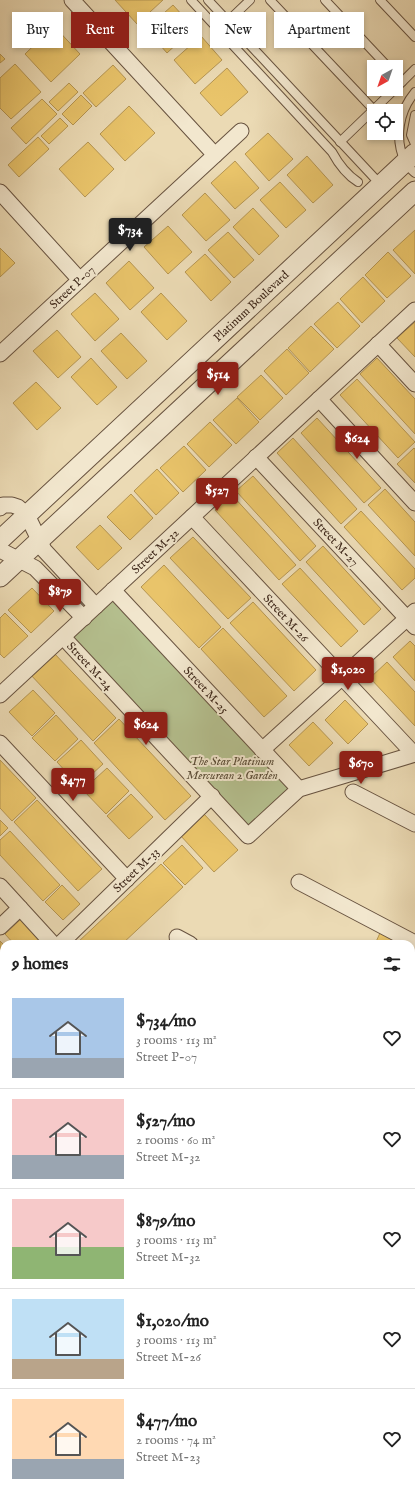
<!DOCTYPE html>
<meta charset="utf-8">
<style>
body{margin:0;font-family:"IM FELL English",serif;background:#f6f6f6;color:#222;height:100vh;display:flex;flex-direction:column;font-size:15px;white-space:nowrap}
*{box-sizing:border-box;margin:0}
p{font-size:13px;color:#767676}
.icon{flex:none;width:22px;height:22px;fill:none;stroke:currentColor;stroke-width:2;stroke-linecap:round;stroke-linejoin:round}
.map{position:relative;flex:1;overflow:hidden}
.details{position:absolute;left:0px;top:940px;width:415px;height:556px;display:flex;flex-direction:column;background:#fff;border-radius:12px 12px 0 0;box-shadow:0 2px 6px #0003}
.details>*{flex:none}
.top-card{position:absolute;left:12px;top:12px;width:391px;height:36px;display:flex;gap:8px}
.needle{width:26px;rotate:220deg}
.fabs{position:absolute;left:367px;top:60px;display:grid;gap:8px}
.fabs a{display:grid;place-items:center;width:36px;height:36px;border-radius:0px;background:#fff;box-shadow:0 2px 6px #0003;font-size:20px}
.price{position:absolute;translate:-50% -34px;padding:0 9px;border-radius:4px;background:#8f2418;color:#fff;font-size:13px;line-height:26px;filter:drop-shadow(0 1px 2px #0008)}
.price::after{content:'';position:absolute;left:50%;top:24px;width:12px;height:9px;margin-left:-6px;background:inherit;clip-path:polygon(0 0,100% 0,50% 100%)}
.price.on{background:#222;color:#fff}
ul{padding:0;list-style:none}
li{display:flex;align-items:center;gap:12px;height:100px;padding:0 12px}
li+li{border-top:1px solid #e0e0e0}
li span{display:grid;place-items:center;flex:none;width:112px;height:80px;border-radius:0px;color:#555}
li>.icon{margin-inline-start:auto}
span .icon{width:48px;height:48px;fill:#fffc;stroke-width:1}
li b{font-size:17px}
h2{display:flex;justify-content:space-between;align-items:center;height:48px;padding:0 12px;font-size:17px}
.pill{padding:0 14px;border-radius:0px;background:#fff;box-shadow:0 2px 6px #0003;font-size:14px;line-height:36px}
.pill.on{background:#8f2418;color:#fff}
.map>svg:first-child{display:block}
.green{fill:#b5c08f;stroke:#787354}
.homes{fill:#e9c46a;stroke:#b59552}
.schools{fill:#2a9d8f;stroke:#2f796c}
.lines{fill:none;stroke-linecap:round;stroke-linejoin:round}
.service-casing{stroke:#685340;stroke-width:10}
.minor-casing{stroke:#685340;stroke-width:17}
.tertiary-casing{stroke:#685340;stroke-width:21}
.service{stroke:#f2e7ce;stroke-width:8}
.minor{stroke:#f2e7ce;stroke-width:15}
.tertiary{stroke:#f2e7ce;stroke-width:19}
.labels{text-anchor:middle;stroke-width:4;stroke-linejoin:round;paint-order:stroke}
.street-label{font-size:12px;fill:#3c2619;stroke:#f2e7ce}
.park-label{font-size:12px;font-style:italic;fill:#5a4c36;stroke:#f2e7ce}
</style>
<div class="map">
<svg width="415" height="1496" viewBox="0 0 415 1496">
<rect width="100%" height="100%" fill="#ebdab4"/>
<filter id="stains"><feTurbulence type="fractalNoise" baseFrequency=".005" numOctaves="4"/><feColorMatrix values="0 0 0 0 .2 0 0 0 0 .09 0 0 0 0 .02 0 0 0 .5 -.17"/></filter>
<radialGradient id="worn" r=".72"><stop offset=".6" stop-color="#630" stop-opacity="0"/><stop offset="1" stop-color="#630" stop-opacity=".3"/></radialGradient>
<polygon class="green" points="113,590 299,789 248,836 63,637"/>
<g class="homes">
<polygon points="115,0 163,0 137,24"/>
<polygon points="173,5 194,28 167,53 146,29"/>
<polygon points="54,26 80,54 51,82 25,54"/>
<polygon points="201,36 222,60 195,84 174,60"/>
<polygon points="0,54 5,59 0,63"/>
<polygon points="15,64 41,92 11,119 0,108 0,78"/>
<polygon points="113,65 126,79 96,107 83,93"/>
<polygon points="227,68 248,92 221,116 200,93"/>
<polygon points="69,83 78,92 58,111 49,102"/>
<polygon points="81,95 92,106 73,125 62,114"/>
<polygon points="42,99 57,114 26,144 11,128"/>
<polygon points="129,106 155,133 125,161 100,134"/>
<polygon points="60,118 68,126 49,144 41,136"/>
<polygon points="268,133 293,159 269,181 245,154"/>
<polygon points="38,137 49,149 19,177 8,165"/>
<polygon points="88,142 114,169 85,197 59,169"/>
<polygon points="307,156 333,185 313,203 287,175"/>
<polygon points="235,161 259,188 235,209 211,183"/>
<polygon points="280,182 306,210 286,228 260,200"/>
<polygon points="205,193 230,220 206,241 182,215"/>
<polygon points="253,208 279,236 259,255 233,227"/>
<polygon points="168,226 192,252 168,274 144,247"/>
<polygon points="415,230 415,274 393,250"/>
<polygon points="228,232 254,260 234,278 208,250"/>
<polygon points="0,248 15,263 0,277"/>
<polygon points="388,252 411,276 387,298 365,275"/>
<polygon points="205,254 231,282 211,301 185,272"/>
<polygon points="129,261 154,288 130,310 106,283"/>
<polygon points="363,277 385,301 362,323 340,299"/>
<polygon points="95,293 119,319 95,341 71,314"/>
<polygon points="161,293 187,321 167,340 141,312"/>
<polygon points="338,302 360,326 337,348 314,324"/>
<polygon points="415,322 415,357 397,338"/>
<polygon points="311,326 334,349 310,372 288,348"/>
<polygon points="57,330 81,357 58,378 33,351"/>
<polygon points="121,333 147,361 127,379 101,351"/>
<polygon points="287,349 309,373 286,395 264,371"/>
<polygon points="91,358 117,387 97,405 71,377"/>
<polygon points="377,358 415,399 415,434 360,374"/>
<polygon points="261,375 283,398 260,420 237,397"/>
<polygon points="357,379 415,442 398,458 340,395"/>
<polygon points="36,382 61,408 37,430 13,403"/>
<polygon points="237,398 259,422 236,444 213,420"/>
<polygon points="317,418 381,488 364,503 301,433"/>
<polygon points="210,422 232,445 209,467 187,444"/>
<polygon points="293,438 357,509 341,524 277,453"/>
<polygon points="184,446 206,470 183,492 160,468"/>
<polygon points="414,448 415,449 415,483 397,464"/>
<polygon points="157,469 179,493 156,515 134,491"/>
<polygon points="253,476 316,546 300,561 236,491"/>
<polygon points="385,489 415,522 415,556 368,505"/>
<polygon points="131,494 153,518 130,540 107,517"/>
<polygon points="232,495 296,565 279,580 215,510"/>
<polygon points="361,511 415,569 415,578 402,590 344,527"/>
<polygon points="100,525 122,548 98,570 76,547"/>
<polygon points="193,537 251,598 228,619 170,558"/>
<polygon points="323,546 381,609 364,625 306,562"/>
<polygon points="164,565 221,627 199,648 141,587"/>
<polygon points="300,568 358,631 341,647 282,584"/>
<polygon points="32,588 54,611 31,633 8,610"/>
<polygon points="253,602 316,670 294,691 230,623"/>
<polygon points="5,613 28,636 4,658 0,654 0,618"/>
<polygon points="223,628 287,696 264,717 201,649"/>
<polygon points="410,641 415,646 415,681 393,657"/>
<polygon points="52,651 116,718 93,741 29,673"/>
<polygon points="387,662 415,692 415,726 370,678"/>
<polygon points="33,690 55,713 32,736 9,712"/>
<polygon points="345,700 368,724 348,744 325,720"/>
<polygon points="56,715 78,739 55,761 32,738"/>
<polygon points="119,719 191,796 165,820 94,743"/>
<polygon points="313,722 333,743 309,766 289,745"/>
<polygon points="81,740 103,764 79,786 57,762"/>
<polygon points="0,760 36,798 12,821 0,808"/>
<polygon points="107,768 129,791 106,814 83,790"/>
<polygon points="131,794 153,817 129,839 107,816"/>
<polygon points="37,800 102,869 78,891 14,822"/>
<polygon points="203,813 238,850 214,872 180,835"/>
<polygon points="0,820 8,828 0,836"/>
<polygon points="10,831 60,885 43,901 0,855 0,840"/>
<polygon points="182,845 203,868 185,885 163,863"/>
<polygon points="161,864 183,887 122,944 78,944 77,943"/>
<polygon points="62,885 80,904 63,920 45,902"/>
<polygon points="21,919 44,944 14,944 5,934"/>
<polygon points="380,933 400,944 375,944"/>
<polygon points="0,941 4,945 4,991 0,987"/>
<polygon points="411,950 415,952 415,964 411,971"/>
<polygon points="411,1069 415,1071 415,1114 413,1117 411,1116"/>
<polygon points="0,1078 4,1079 4,1086 0,1100"/>
<polygon points="0,1110 4,1112 4,1136 0,1135"/>
<polygon points="0,1159 4,1161 4,1184 0,1183"/>
<polygon points="0,1192 4,1193 4,1215 0,1213"/>
<polygon points="0,1247 4,1249 4,1270 0,1269"/>
<polygon points="0,1273 4,1274 4,1295 0,1294"/>
<polygon points="0,1416 4,1417 4,1440 0,1439"/>
<polygon points="0,1444 4,1445 4,1467 0,1466"/>
<polygon points="85,1492 97,1492 96,1495"/>
<polygon points="137,1492 141,1492 154,1496 136,1496"/>
</g>
<polygon class="schools" points="213,1492 239,1492 237,1496 211,1496"/>
<g class="lines">
<g class="service-casing">
<g id="service">
<path d="M191 0 332 152C338 163 347 175 358 182"/>
<polyline points="208,0 381,185"/>
<polyline points="270,0 373,109"/>
<polyline points="325,0 388,67"/>
<polyline points="380,0 415,37"/>
<polyline points="225,24 250,0"/>
<polyline points="396,76 402,82"/>
<polyline points="396,88 415,69"/>
<path d="M415 92C399 111 394 138 405 162 407 166 412 170 415 173"/>
<polyline points="415,115 411,135 415,144"/>
<polyline points="340,142 395,89"/>
</g>
</g>
<g class="minor-casing">
<g id="minor">
<polyline points="72,0 215,155"/>
<polyline points="0,192 80,280"/>
<polyline points="378,344 415,384"/>
<polyline points="0,354 241,131"/>
<polyline points="319,399 415,503"/>
<polyline points="256,457 415,627"/>
<polyline points="0,508 3,505 12,505 18,507 27,515 44,550 96,606"/>
<polyline points="192,517 414,754"/>
<polyline points="0,550 35,568 84,618"/>
<polyline points="113,590 299,789"/>
<polyline points="63,637 248,836 299,789 415,754"/>
<polyline points="0,695 415,310"/>
<polyline points="0,743 127,879"/>
<polyline points="262,750 415,611"/>
<polyline points="353,792 415,824"/>
<polyline points="299,882 415,943"/>
<polyline points="0,886 53,944"/>
<polyline points="0,927 20,908"/>
<polyline points="177,937 190,944"/>
<polyline points="60,944 212,796"/>
<polyline points="0,1019 4,1023"/>
<polyline points="0,1058 4,1059"/>
<polyline points="411,1061 415,1063"/>
<polyline points="411,1136 415,1128"/>
<polyline points="0,1149 4,1150"/>
<polyline points="411,1185 415,1187"/>
<polyline points="0,1233 4,1234"/>
<polyline points="411,1303 415,1305"/>
<polyline points="0,1319 4,1320"/>
<polyline points="0,1354 4,1344"/>
<polyline points="411,1382 415,1375"/>
<polyline points="0,1404 4,1406"/>
<polyline points="411,1424 415,1426"/>
<polyline points="0,1492 13,1496"/>
<polyline points="115,1496 117,1492"/>
<polyline points="204,1496 206,1492"/>
<polyline points="352,1496 354,1492"/>
</g>
</g>
<g class="tertiary-casing">
<g id="tertiary">
<polyline points="0,540 415,153"/>
<polyline points="0,577 415,191"/>
</g>
</g>
<use href="#service" class="service"/>
<use href="#minor" class="minor"/>
<use href="#tertiary" class="tertiary"/>
</g>
<g class="labels">
<g class="street-label">
<text transform="translate(72 287) rotate(-43)" y="4">Street P-07</text>
<text transform="translate(251 306) rotate(-43)" y="4">Platinum Boulevard</text>
<text transform="translate(336 542) rotate(47)" y="4">Street M-27</text>
<text transform="translate(155 551) rotate(-43)" y="4">Street M-32</text>
<text transform="translate(286 618) rotate(47)" y="4">Street M-26</text>
<text transform="translate(90 666) rotate(47)" y="4">Street M-24</text>
<text transform="translate(206 690) rotate(47)" y="4">Street M-25</text>
<text transform="translate(136 870) rotate(-44)" y="4">Street M-33</text>
</g>
<g class="park-label">
<text x="232" y="765">The Star Platinum<tspan x="232" dy="14">Mercurean 2 Garden</tspan></text>
</g>
</g>
<rect width="100%" height="100%" filter="url(#stains)"/>
<rect width="100%" height="100%" fill="url(#worn)"/>
</svg>
<div class="fabs">
<a><svg class="needle" viewBox="-14 -14 28 28"><path d="M0-13l5 13h-10z" fill="#e53935"/><path d="M0 13l5-13h-10z" fill="#767676"/></svg></a>
<a><svg class="icon" aria-label="locate" viewBox="0 0 24 24"><circle cx="12" cy="12" r="6"/><path d="M12 2v4M12 18v4M2 12h4M18 12h4"/></svg></a>
</div>
<b class="price on" style="left:130px;top:252px">$734</b>
<b class="price" style="left:218px;top:396px">$514</b>
<b class="price" style="left:357px;top:460px">$624</b>
<b class="price" style="left:217px;top:512px">$527</b>
<b class="price" style="left:60px;top:613px">$879</b>
<b class="price" style="left:348px;top:691px">$1,020</b>
<b class="price" style="left:146px;top:746px">$624</b>
<b class="price" style="left:361px;top:785px">$670</b>
<b class="price" style="left:73px;top:802px">$477</b>
<div class="top-card">
<a class="pill">Buy</a>
<a class="pill on">Rent</a>
<a class="pill">Filters</a>
<a class="pill">New</a>
<a class="pill">Apartment</a>
</div>
<section class="details">
<h2>9 homes<svg class="icon" aria-label="filters" viewBox="0 0 24 24"><path d="M4 7h16M4 17h16"/><circle cx="9" cy="7" r="2"/><circle cx="15" cy="17" r="2"/></svg></h2>
<ul>
<li><span style="background:linear-gradient(#a9c7e8 75%,#9aa5b1 0)"><svg class="icon" aria-label="home" viewBox="0 0 24 24"><path d="M3 11l9-7 9 7M6 9v11h12V9"/></svg></span><div><b>$734/mo</b><p>3 rooms · 113 m²</p><p>Street P-07</p></div><svg class="icon" aria-label="heart" viewBox="0 0 24 24"><path d="M12 20l-8-8c-3-5 5-10 8-4 3-6 11-1 8 4z"/></svg></li>
<li><span style="background:linear-gradient(#f6c9c9 70%,#9aa5b1 0)"><svg class="icon" aria-label="home" viewBox="0 0 24 24"><path d="M3 11l9-7 9 7M6 9v11h12V9"/></svg></span><div><b>$527/mo</b><p>2 rooms · 60 m²</p><p>Street M-32</p></div><svg class="icon" aria-label="heart" viewBox="0 0 24 24"><path d="M12 20l-8-8c-3-5 5-10 8-4 3-6 11-1 8 4z"/></svg></li>
<li><span style="background:linear-gradient(#f6c9c9 60%,#8fb573 0)"><svg class="icon" aria-label="home" viewBox="0 0 24 24"><path d="M3 11l9-7 9 7M6 9v11h12V9"/></svg></span><div><b>$879/mo</b><p>3 rooms · 113 m²</p><p>Street M-32</p></div><svg class="icon" aria-label="heart" viewBox="0 0 24 24"><path d="M12 20l-8-8c-3-5 5-10 8-4 3-6 11-1 8 4z"/></svg></li>
<li><span style="background:linear-gradient(#bfe0f5 75%,#b9a48a 0)"><svg class="icon" aria-label="home" viewBox="0 0 24 24"><path d="M3 11l9-7 9 7M6 9v11h12V9"/></svg></span><div><b>$1,020/mo</b><p>3 rooms · 113 m²</p><p>Street M-26</p></div><svg class="icon" aria-label="heart" viewBox="0 0 24 24"><path d="M12 20l-8-8c-3-5 5-10 8-4 3-6 11-1 8 4z"/></svg></li>
<li><span style="background:linear-gradient(#ffd9b3 75%,#9aa5b1 0)"><svg class="icon" aria-label="home" viewBox="0 0 24 24"><path d="M3 11l9-7 9 7M6 9v11h12V9"/></svg></span><div><b>$477/mo</b><p>2 rooms · 74 m²</p><p>Street M-23</p></div><svg class="icon" aria-label="heart" viewBox="0 0 24 24"><path d="M12 20l-8-8c-3-5 5-10 8-4 3-6 11-1 8 4z"/></svg></li>
</ul>
</section>
</div>
